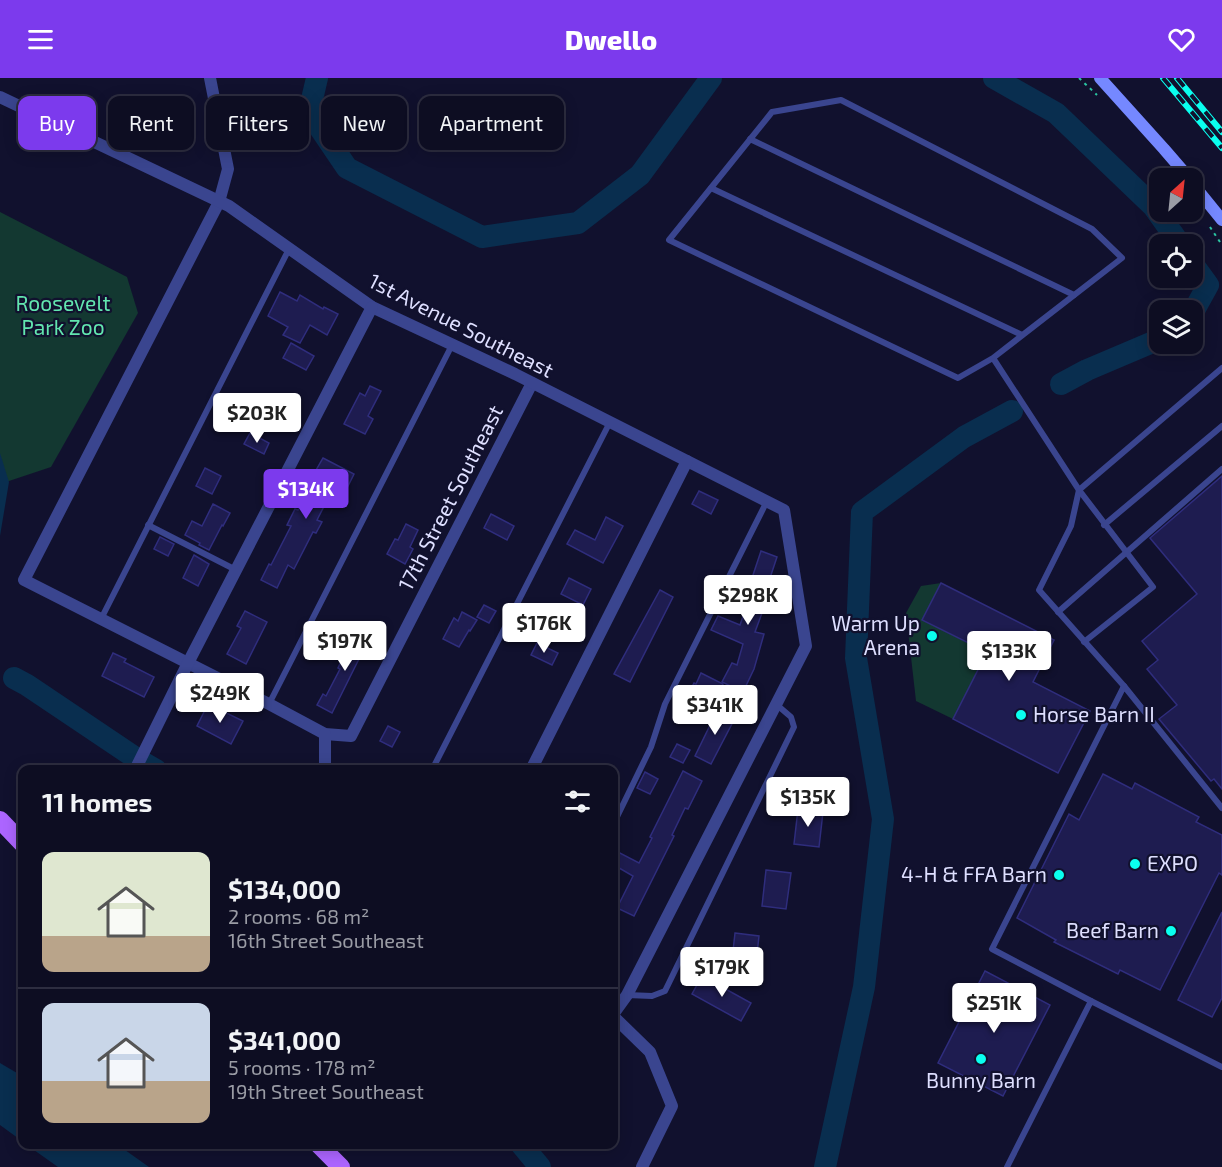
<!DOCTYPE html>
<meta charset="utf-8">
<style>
body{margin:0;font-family:"Exo 2",sans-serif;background:#16162a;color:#f1f3f6;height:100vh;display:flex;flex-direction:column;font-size:22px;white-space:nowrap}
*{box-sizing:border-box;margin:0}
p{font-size:20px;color:#9a9ca5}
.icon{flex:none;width:33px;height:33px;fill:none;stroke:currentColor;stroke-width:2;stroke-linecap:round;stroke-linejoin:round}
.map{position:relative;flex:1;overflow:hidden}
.sheet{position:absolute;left:18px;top:687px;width:600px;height:384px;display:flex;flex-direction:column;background:#0d0d22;border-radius:12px;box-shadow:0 3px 15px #0003,0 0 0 2px #2d2d40}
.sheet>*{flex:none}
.top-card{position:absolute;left:18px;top:18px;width:600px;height:54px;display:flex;gap:12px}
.needle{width:39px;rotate:27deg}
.fabs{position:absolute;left:1149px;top:90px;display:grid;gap:12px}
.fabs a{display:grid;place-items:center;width:54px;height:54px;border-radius:12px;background:#0d0d22;box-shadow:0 3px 15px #0003,0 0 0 2px #2d2d40;font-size:30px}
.price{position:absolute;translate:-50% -51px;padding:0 14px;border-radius:6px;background:#fff;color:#222;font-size:20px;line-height:39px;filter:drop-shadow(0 2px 3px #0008)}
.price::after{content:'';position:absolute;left:50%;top:36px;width:18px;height:14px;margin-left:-9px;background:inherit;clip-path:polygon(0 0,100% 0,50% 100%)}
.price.active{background:#7c3aed;color:#fff}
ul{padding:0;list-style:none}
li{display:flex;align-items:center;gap:18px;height:150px;padding:0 24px}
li+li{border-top:2px solid #2d2d40}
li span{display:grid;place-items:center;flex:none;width:168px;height:120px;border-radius:12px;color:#555}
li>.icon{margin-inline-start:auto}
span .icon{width:72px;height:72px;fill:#fffc;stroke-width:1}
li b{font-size:26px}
h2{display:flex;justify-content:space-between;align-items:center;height:72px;padding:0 24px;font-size:26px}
.pill{padding:0 21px;border-radius:12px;background:#0d0d22;box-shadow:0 3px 15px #0003,0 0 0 2px #2d2d40;font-size:21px;line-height:54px}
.pill.active{background:#7c3aed;color:#fff}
header{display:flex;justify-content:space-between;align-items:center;height:78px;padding:0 24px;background:#7c3aed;color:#fff;font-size:27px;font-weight:800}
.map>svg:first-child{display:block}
.green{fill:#133831}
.water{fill:#092e4f}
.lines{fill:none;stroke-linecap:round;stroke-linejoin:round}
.river{stroke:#092e4f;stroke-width:22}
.building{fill:#1e1c50;stroke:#2f2d7d;stroke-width:1.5}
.path{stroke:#2bc5a2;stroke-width:2;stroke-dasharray:3 4.5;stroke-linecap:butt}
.lane{stroke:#3a458f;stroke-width:6}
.street{stroke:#3a458f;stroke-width:12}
.secondary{stroke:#7588ff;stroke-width:12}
.primary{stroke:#ac65ff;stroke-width:18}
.rail-casing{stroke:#0affef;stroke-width:6}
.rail{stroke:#11112e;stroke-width:4;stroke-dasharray:11;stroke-linecap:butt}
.poi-dot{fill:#0affef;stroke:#11112e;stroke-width:2}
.labels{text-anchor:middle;stroke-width:4.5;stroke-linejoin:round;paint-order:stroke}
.park-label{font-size:21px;fill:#62e6af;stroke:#11112e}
.street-label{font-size:21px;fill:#dedfff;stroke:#11112e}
.poi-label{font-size:21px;fill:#dedfff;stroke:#11112e;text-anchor:end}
</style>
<header><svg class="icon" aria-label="menu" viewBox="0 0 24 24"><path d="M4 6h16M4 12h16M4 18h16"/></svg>Dwello<svg class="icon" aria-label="heart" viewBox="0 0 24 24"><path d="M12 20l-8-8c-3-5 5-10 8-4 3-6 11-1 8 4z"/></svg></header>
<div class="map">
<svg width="1222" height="1089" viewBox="0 0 1222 1089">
<rect width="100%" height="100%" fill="#11112e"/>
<g class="green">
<polygon points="0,134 127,199 138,235 51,389 0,406"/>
<polygon points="941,505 923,542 987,575 953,641 916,623 906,535 921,508"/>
</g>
<g class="water">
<polygon points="0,375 9,404 0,458"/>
<polygon points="0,985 22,998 22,1063 0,1047"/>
<polygon points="27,1067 118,1067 149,1089 58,1089"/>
</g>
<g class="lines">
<g class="river">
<polyline points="317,0 309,34 347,90 482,159 578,145 640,97 711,0"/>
<polyline points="994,0 1056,35 1153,128 1180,166"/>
<polyline points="1192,185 1208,207 1192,236"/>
<polyline points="1061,306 1087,292 1160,261"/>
<polyline points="14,600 27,607 137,681 156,692"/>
<polyline points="521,1066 540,1089"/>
<polyline points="825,1089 864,909 883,741 856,580 862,434 964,359 1012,333"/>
</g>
</g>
<g class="building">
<polygon points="280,214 297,223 300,217 323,231 324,229 338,236 327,257 310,247 300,265 283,257 288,249 268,238"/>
<polygon points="291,265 314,278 306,292 283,280"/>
<polygon points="370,308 381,313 368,338 373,341 365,356 344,346 360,315 365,318"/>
<polygon points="274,328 285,334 280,345 269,340"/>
<polygon points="250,355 269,365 264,376 244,366"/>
<polygon points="323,380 354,396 347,410 336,405 317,442 322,444 316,455 313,454 294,491 288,487 277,510 261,502 269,486 271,487 291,448 287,447 295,431 298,432 317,395 315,394"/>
<polygon points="205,390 221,398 212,416 196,408"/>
<polygon points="1222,398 1222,711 1214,701 1211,703 1159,641 1177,627 1147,591 1158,582 1142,563 1197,516 1150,460"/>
<polygon points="699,413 718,422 711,436 692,426"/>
<polygon points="213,426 230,435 223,448 222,447 209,472 199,467 200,465 185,457 192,443 202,448"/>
<polygon points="491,436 514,448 507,462 484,450"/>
<polygon points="606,439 623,448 603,485 567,466 575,452 595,462"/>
<polygon points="406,446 418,452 410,469 413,471 405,486 387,476 395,461 398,462"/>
<polygon points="160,459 174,466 168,478 154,471"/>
<polygon points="761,473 777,479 765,515 769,516 755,554 764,556 754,591 743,614 722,604 732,585 737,587 743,566 711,552 718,538 740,547 755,504 751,503"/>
<polygon points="194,477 209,486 198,508 183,500"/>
<polygon points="569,500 591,511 583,527 561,516"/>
<polygon points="941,505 1054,562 1033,604 1090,633 1058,695 953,641 987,574 922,542"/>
<polygon points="660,512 673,519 630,604 614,596"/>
<polygon points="484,527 496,533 489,545 477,539"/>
<polygon points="245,533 267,544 246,586 227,576 241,550 237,548"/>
<polygon points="462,534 477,542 470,553 469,552 459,569 443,561 454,540 458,543"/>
<polygon points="360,553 373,560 365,575 363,573 332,635 317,627 323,616 326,618 340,591 338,590 344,577 346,579"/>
<polygon points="537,565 558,575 552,587 531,577"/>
<polygon points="113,575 126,581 124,584 154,599 144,619 102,598"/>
<polygon points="701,595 723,606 711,630 687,618 694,605 696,606"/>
<polygon points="208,626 243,643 231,666 197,648"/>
<polygon points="718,631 735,640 711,686 695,678"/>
<polygon points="388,648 400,654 392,669 380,663"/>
<polygon points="677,666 690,672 683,685 670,679"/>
<polygon points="683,693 702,703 688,731 685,730 672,757 674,758 634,838 617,830 633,798 614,787 614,783 618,774 639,785 652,760 650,759"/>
<polygon points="645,694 658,701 650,716 637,710"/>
<polygon points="1103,696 1132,711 1135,705 1199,739 1196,744 1222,757 1222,797 1219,795 1160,912 1120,892 1118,896 1054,864 1056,862 1017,840 1069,736 1079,742"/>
<polygon points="798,731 823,734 819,769 794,766"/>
<polygon points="766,792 791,795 786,831 762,828"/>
<polygon points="1222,834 1222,920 1212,939 1178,922"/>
<polygon points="735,855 759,858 755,894 731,891"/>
<polygon points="985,893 1050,927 1003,1018 938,985"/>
<polygon points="702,898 751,925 741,943 692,916"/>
</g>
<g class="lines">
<g class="path">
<polyline points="1079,0 1097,17"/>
<polyline points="1210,149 1222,167"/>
</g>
<g class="lane">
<polyline points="750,61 1074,217"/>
<polyline points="711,110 1022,257"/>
<polyline points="993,280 958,300 669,162 772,34 841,22 1092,151 1122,180 993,280 1079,412 1153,509 1084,564"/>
<polyline points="148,447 236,492"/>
<polyline points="1104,447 1222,348"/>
<polyline points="1058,534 1222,391"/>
<polyline points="101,541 289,171"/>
<polyline points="1124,608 1039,512 1071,448 1079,412 1222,290"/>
<polyline points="269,626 452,267"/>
<polyline points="432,692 610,344"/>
<polyline points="614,745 651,669 665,626 767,423"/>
<polyline points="627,917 652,918 665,913 794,649 791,639 777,627"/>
<polyline points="1091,923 992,871 1124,608 1222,730"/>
<polyline points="1007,1089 1091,923 1222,989"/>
</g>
<g class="street">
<polyline points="210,0 228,91 219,124 24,502 269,626 325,656 351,658 532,305"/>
<polyline points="0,19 229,128 372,229 515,296 784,432 806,568 627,917 614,935"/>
<polyline points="135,692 188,585 372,229"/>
<polyline points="325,692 325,656"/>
<polyline points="531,692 687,383"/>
<polyline points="614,939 650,974 672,1028 642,1089"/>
</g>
<g class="secondary">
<polyline points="1100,0 1164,71 1189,100"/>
<polyline points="1192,105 1222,142"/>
</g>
<g class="primary">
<polyline points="0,742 22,765"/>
<polyline points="318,1066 341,1089"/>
</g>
<g class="rail-casing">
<g id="rail">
<polyline points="1163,0 1222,70"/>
<polyline points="1177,0 1222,54"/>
</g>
</g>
<use href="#rail" class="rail"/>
</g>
<g class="poi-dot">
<circle cx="932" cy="558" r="6"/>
<circle cx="1021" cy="637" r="6"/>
<circle cx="1135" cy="786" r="6"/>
<circle cx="1059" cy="797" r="6"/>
<circle cx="1171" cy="853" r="6"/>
<circle cx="981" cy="981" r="6"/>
</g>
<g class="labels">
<g class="park-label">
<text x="63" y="233">Roosevelt<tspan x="63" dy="24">Park Zoo</tspan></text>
</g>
<g class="street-label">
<text transform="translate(461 248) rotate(27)" y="7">1st Avenue Southeast</text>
<text transform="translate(451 420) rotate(-63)" y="7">17th Street Southeast</text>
</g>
<g class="poi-label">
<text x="920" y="553">Warm Up<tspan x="920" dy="24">Arena</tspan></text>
<text x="1033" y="644" text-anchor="start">Horse Barn II</text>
<text x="1147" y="793" text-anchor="start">EXPO</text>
<text x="1047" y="804">4-H &amp; FFA Barn</text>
<text x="1159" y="860">Beef Barn</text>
<text x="981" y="1010" text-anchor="middle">Bunny Barn</text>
</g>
</g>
</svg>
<div class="fabs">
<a><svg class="needle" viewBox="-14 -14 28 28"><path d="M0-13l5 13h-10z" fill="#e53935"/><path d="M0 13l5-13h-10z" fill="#9a9ca5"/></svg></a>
<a><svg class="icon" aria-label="locate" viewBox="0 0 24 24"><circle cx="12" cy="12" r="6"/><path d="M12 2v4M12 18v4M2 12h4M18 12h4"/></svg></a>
<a><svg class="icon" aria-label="layers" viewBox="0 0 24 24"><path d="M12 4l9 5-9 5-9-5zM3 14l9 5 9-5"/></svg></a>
</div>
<b class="price" style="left:257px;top:366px">$203K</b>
<b class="price active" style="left:306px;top:442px">$134K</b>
<b class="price" style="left:748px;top:548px">$298K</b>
<b class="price" style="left:544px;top:576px">$176K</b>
<b class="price" style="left:345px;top:594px">$197K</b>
<b class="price" style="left:1009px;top:604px">$133K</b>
<b class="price" style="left:220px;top:646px">$249K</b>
<b class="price" style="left:715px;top:658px">$341K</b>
<b class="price" style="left:808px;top:750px">$135K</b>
<b class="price" style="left:722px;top:920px">$179K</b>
<b class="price" style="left:994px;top:956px">$251K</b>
<div class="top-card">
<a class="pill active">Buy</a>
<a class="pill">Rent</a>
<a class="pill">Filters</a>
<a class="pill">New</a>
<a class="pill">Apartment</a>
</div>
<section class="sheet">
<h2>11 homes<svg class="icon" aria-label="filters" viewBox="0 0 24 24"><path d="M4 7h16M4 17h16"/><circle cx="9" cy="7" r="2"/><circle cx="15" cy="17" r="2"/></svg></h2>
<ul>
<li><span style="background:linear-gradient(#dfe7d0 70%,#b9a48a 0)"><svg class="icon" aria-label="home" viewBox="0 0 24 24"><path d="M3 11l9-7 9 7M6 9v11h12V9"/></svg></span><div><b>$134,000</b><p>2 rooms · 68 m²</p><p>16th Street Southeast</p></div></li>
<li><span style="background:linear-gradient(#c9d6e8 65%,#b9a48a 0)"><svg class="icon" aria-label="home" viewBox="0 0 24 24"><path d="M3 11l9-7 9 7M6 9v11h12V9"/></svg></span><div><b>$341,000</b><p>5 rooms · 178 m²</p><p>19th Street Southeast</p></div></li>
</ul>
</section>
</div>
